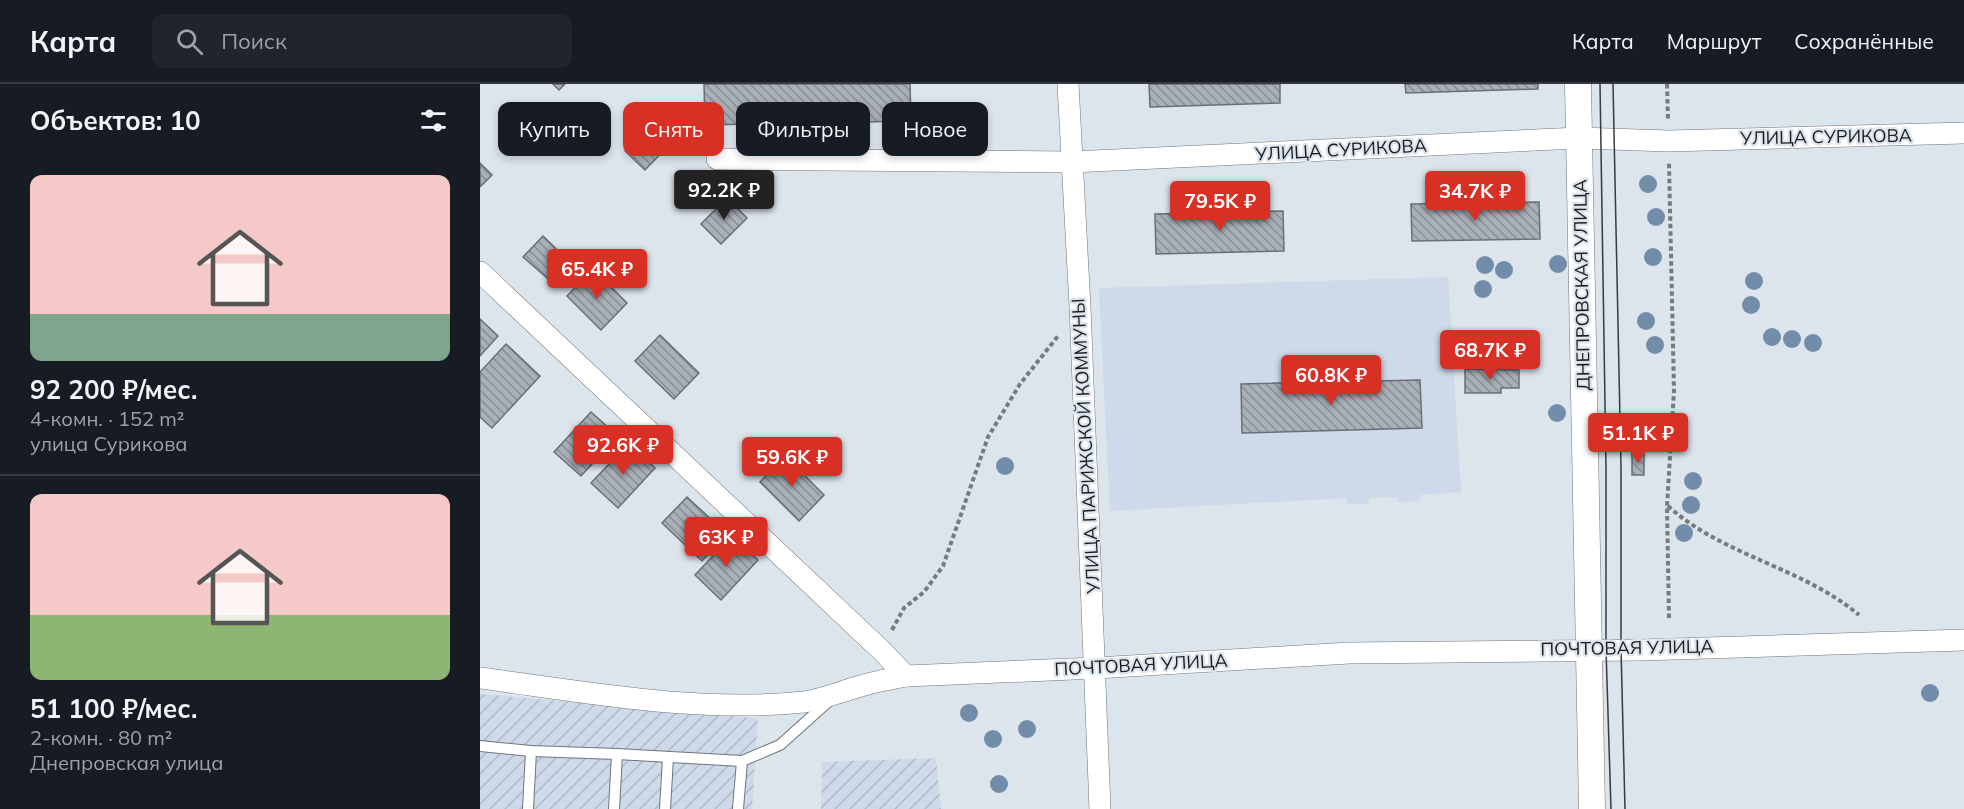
<!DOCTYPE html>
<html lang="ru">
<meta charset="utf-8">
<style>
body{margin:0;font-family:Mulish,sans-serif;background:#20242c;color:#f1f3f6;height:100vh;display:flex;flex-direction:column;font-size:22px;white-space:nowrap}
*{box-sizing:border-box;margin:0}
p{font-size:20px;color:#9ea1a6}
.icon{flex:none;width:33px;height:33px;fill:none;stroke:currentColor;stroke-width:2;stroke-linecap:round;stroke-linejoin:round}
.map{position:relative;flex:1;overflow:hidden}
.details{display:flex;flex-direction:column;background:#171b24;width:480px}
.details>*{flex:none}
.guide{position:absolute;left:18px;top:18px;width:570px;height:54px;display:flex;gap:12px}
.price{position:absolute;translate:-50% -51px;padding:0 14px;border-radius:6px;background:#d93025;color:#fff;font-size:20px;line-height:39px;filter:drop-shadow(0 2px 3px #0008)}
.price::after{content:'';position:absolute;left:50%;top:36px;width:18px;height:14px;margin-left:-9px;background:inherit;clip-path:polygon(0 0,100% 0,50% 100%)}
.price.selected{background:#222;color:#fff}
ul{padding:0;list-style:none}
li{display:grid;align-content:center;gap:12px;height:318px;padding:0 30px}
li+li{border-top:2px solid #363941}
li span{display:grid;place-items:center;height:186px;border-radius:12px;color:#555}
li>.icon{margin-inline-start:auto}
span .icon{width:108px;height:108px;fill:#fffc;stroke-width:1}
li b{font-size:26px}
h2{display:flex;justify-content:space-between;align-items:center;height:72px;padding:0 30px;font-size:26px}
.chip{padding:0 21px;border-radius:12px;background:#171b24;box-shadow:0 3px 9px #0003;font-size:21px;line-height:54px}
.chip.selected{background:#d93025;color:#fff}
header{display:flex;align-items:center;gap:36px;box-sizing:border-box;height:84px;padding:0 30px;background:#171b24;border-bottom:2px solid #363941}
header strong{font-size:28px}
nav{display:flex;gap:33px;margin-inline-start:auto;font-size:21px}
.search{width:420px;height:54px;background:#20242c;display:flex;align-items:center;gap:15px;box-sizing:border-box;padding:0 21px;border-radius:12px;color:#9ea1a6;font-size:22px}
main{display:flex;flex:1;min-height:0}
.map>svg:first-child{display:block}
.built{fill:#cedae9}
.industrial{fill:url(#industrial-furrows)}
.building{fill:url(#building-back-hatch);stroke:#696f77;stroke-width:1.5}
.lines{fill:none;stroke-linecap:round;stroke-linejoin:round}
.service-casing{stroke:#6f757d;stroke-width:12}
.minor-casing{stroke:#6f757d;stroke-width:22}
.tertiary-casing{stroke:#6f757d;stroke-width:27}
.path{stroke:#777b81;stroke-width:4;stroke-dasharray:4.5 3;stroke-linecap:butt}
.service{stroke:#fff;stroke-width:10}
.minor{stroke:#fff;stroke-width:21}
.tertiary{stroke:#fff;stroke-width:26}
.tram{stroke:#383b3f;stroke-width:1.5}
.tree{fill:#728da9}
.labels{text-anchor:middle;stroke-width:4.5;stroke-linejoin:round;paint-order:stroke}
.street-label{font-size:18px;fill:#191b1e;stroke:#dce4ec}
</style>
<header>
<strong>Карта</strong>
<div class="search"><svg class="icon" aria-label="search" viewBox="0 0 24 24"><circle cx="10" cy="10" r="6"/><path d="M15 15l6 6"/></svg>Поиск</div>
<nav><a>Карта</a><a>Маршрут</a><a>Сохранённые</a></nav>
</header>
<main>
<section class="details">
<h2>Объектов: 10<svg class="icon" aria-label="filters" viewBox="0 0 24 24"><path d="M4 7h16M4 17h16"/><circle cx="9" cy="7" r="2"/><circle cx="15" cy="17" r="2"/></svg></h2>
<ul>
<li><span style="background:linear-gradient(#f6c9c9 75%,#7fa58c 0)"><svg class="icon" aria-label="home" viewBox="0 0 24 24"><path d="M3 11l9-7 9 7M6 9v11h12V9"/></svg></span><div><b>92 200 ₽/мес.</b><p>4-комн. · 152 m²</p><p>улица Сурикова</p></div></li>
<li><span style="background:linear-gradient(#f6c9c9 65%,#8fb573 0)"><svg class="icon" aria-label="home" viewBox="0 0 24 24"><path d="M3 11l9-7 9 7M6 9v11h12V9"/></svg></span><div><b>51 100 ₽/мес.</b><p>2-комн. · 80 m²</p><p>Днепровская улица</p></div></li>
</ul>
</section>
<div class="map">
<svg width="1484" height="725" viewBox="0 0 1484 725">
<defs>
<pattern id="industrial-furrows" width="10" height="10" patternUnits="userSpaceOnUse" patternTransform="scale(1.5)"><rect width="10" height="10" fill="#cedae9"/><path d="M-1 1l2-2M0 10L10 0M9 11l2-2" fill="none" stroke="#b0bac7"/></pattern>
<pattern id="building-back-hatch" width="6" height="6" patternUnits="userSpaceOnUse" patternTransform="scale(1.5)"><rect width="6" height="6" fill="#a9b0b8"/><path d="M-1 5l2 2M0 0l6 6M5-1l2 2" fill="none" stroke="#898e95"/></pattern>
</defs>
<rect width="100%" height="100%" fill="#dce4ec"/>
<polygon class="built" points="968,193 981,408 940,411 940,417 919,418 917,413 890,414 889,420 867,420 867,414 630,427 619,204"/>
<g class="industrial">
<polygon points="0,610 278,634 272,725 0,725"/>
<polygon points="456,674 461,725 341,725 342,678"/>
</g>
<g class="building">
<polygon points="73,0 85,0 79,6"/>
<polygon points="224,0 430,0 431,37 225,41"/>
<polygon points="669,0 800,0 800,19 670,23"/>
<polygon points="925,0 1058,0 1058,5 926,9"/>
<polygon points="170,41 190,60 165,86 145,67"/>
<polygon points="0,79 12,91 0,103"/>
<polygon points="247,114 267,134 241,160 221,140"/>
<polygon points="1059,118 1060,155 932,157 931,120"/>
<polygon points="803,127 804,167 676,170 675,130"/>
<polygon points="63,152 93,181 75,201 43,173"/>
<polygon points="113,185 147,219 121,246 87,212"/>
<polygon points="0,235 18,252 0,272"/>
<polygon points="180,251 219,289 194,315 155,277"/>
<polygon points="26,260 60,292 12,344 0,333 0,288"/>
<polygon points="985,285 1039,286 1039,304 1021,304 1021,309 985,309"/>
<polygon points="940,296 942,344 762,349 761,300"/>
<polygon points="111,328 138,352 101,392 74,368"/>
<polygon points="149,359 175,384 138,424 111,399"/>
<rect x="1152" y="369" width="12" height="22"/>
<polygon points="305,372 344,411 319,437 280,398"/>
<polygon points="207,413 247,450 222,477 182,439"/>
<polygon points="252,452 278,476 241,516 215,491"/>
</g>
<g class="lines">
<g class="service-casing">
<g id="service">
<polyline points="0,662 51,667 137,670 262,677 300,661 349,617"/>
<polyline points="48,725 51,667"/>
<polyline points="134,725 137,670"/>
<polyline points="185,725 188,674"/>
<polyline points="258,725 262,677"/>
</g>
</g>
<g class="minor-casing">
<g id="minor">
<polyline points="588,0 600,223 620,725"/>
<polyline points="237,75 592,78 1099,54 1189,57 1484,49"/>
<polyline points="0,188 401,566 426,592 616,584 869,569 1161,566 1484,556"/>
<path d="M0 594C106 608 216 629 324 618 344 615 362 607 381 602 396 597 411 595 426 592"/>
</g>
</g>
<g class="tertiary-casing">
<polyline id="tertiary" points="1098,0 1112,725"/>
</g>
<g class="path">
<polyline points="1187,0 1188,35"/>
<path d="M1188 422C1243 472 1322 483 1379 531"/>
<polyline points="1189,534 1187,422 1194,307 1189,79"/>
<polyline points="412,546 424,524 444,508 463,482 508,353 540,300 578,252"/>
</g>
<use href="#service" class="service"/>
<use href="#minor" class="minor"/>
<use href="#tertiary" class="tertiary"/>
<g class="tram">
<polyline points="1120,0 1126,384 1126,565 1131,725"/>
<polyline points="1133,0 1141,383 1141,565 1145,725"/>
</g>
</g>
<g class="tree">
<circle cx="1168" cy="100" r="9"/>
<circle cx="1001" cy="105" r="9"/>
<circle cx="1176" cy="133" r="9"/>
<circle cx="1173" cy="173" r="9"/>
<circle cx="1078" cy="180" r="9"/>
<circle cx="1005" cy="181" r="9"/>
<circle cx="1024" cy="186" r="9"/>
<circle cx="1274" cy="197" r="9"/>
<circle cx="1003" cy="205" r="9"/>
<circle cx="1271" cy="221" r="9"/>
<circle cx="1166" cy="237" r="9"/>
<circle cx="1292" cy="253" r="9"/>
<circle cx="1312" cy="255" r="9"/>
<circle cx="1333" cy="259" r="9"/>
<circle cx="1175" cy="261" r="9"/>
<circle cx="1077" cy="329" r="9"/>
<circle cx="525" cy="382" r="9"/>
<circle cx="1213" cy="397" r="9"/>
<circle cx="1211" cy="421" r="9"/>
<circle cx="1204" cy="449" r="9"/>
<circle cx="1450" cy="609" r="9"/>
<circle cx="489" cy="629" r="9"/>
<circle cx="547" cy="645" r="9"/>
<circle cx="513" cy="655" r="9"/>
<circle cx="519" cy="700" r="9"/>
</g>
<g class="labels">
<g class="street-label">
<text transform="translate(1346 53) rotate(-1)" y="6">УЛИЦА СУРИКОВА</text>
<text transform="translate(861 66) rotate(-3)" y="6">УЛИЦА СУРИКОВА</text>
<text transform="translate(1102 201) rotate(-91)" y="6">ДНЕПРОВСКАЯ УЛИЦА</text>
<text transform="translate(606 362) rotate(-93)" y="6">УЛИЦА ПАРИЖСКОЙ КОММУНЫ</text>
<text transform="translate(1147 564) rotate(-1)" y="6">ПОЧТОВАЯ УЛИЦА</text>
<text transform="translate(661 581) rotate(-3)" y="6">ПОЧТОВАЯ УЛИЦА</text>
</g>
</g>
</svg>
<b class="price selected" style="left:244px;top:137px">92.2K ₽</b>
<b class="price" style="left:995px;top:138px">34.7K ₽</b>
<b class="price" style="left:740px;top:148px">79.5K ₽</b>
<b class="price" style="left:117px;top:216px">65.4K ₽</b>
<b class="price" style="left:1010px;top:297px">68.7K ₽</b>
<b class="price" style="left:851px;top:322px">60.8K ₽</b>
<b class="price" style="left:1158px;top:380px">51.1K ₽</b>
<b class="price" style="left:143px;top:392px">92.6K ₽</b>
<b class="price" style="left:312px;top:404px">59.6K ₽</b>
<b class="price" style="left:246px;top:484px">63K ₽</b>
<div class="guide">
<a class="chip">Купить</a>
<a class="chip selected">Снять</a>
<a class="chip">Фильтры</a>
<a class="chip">Новое</a>
</div>
</div>
</main>
